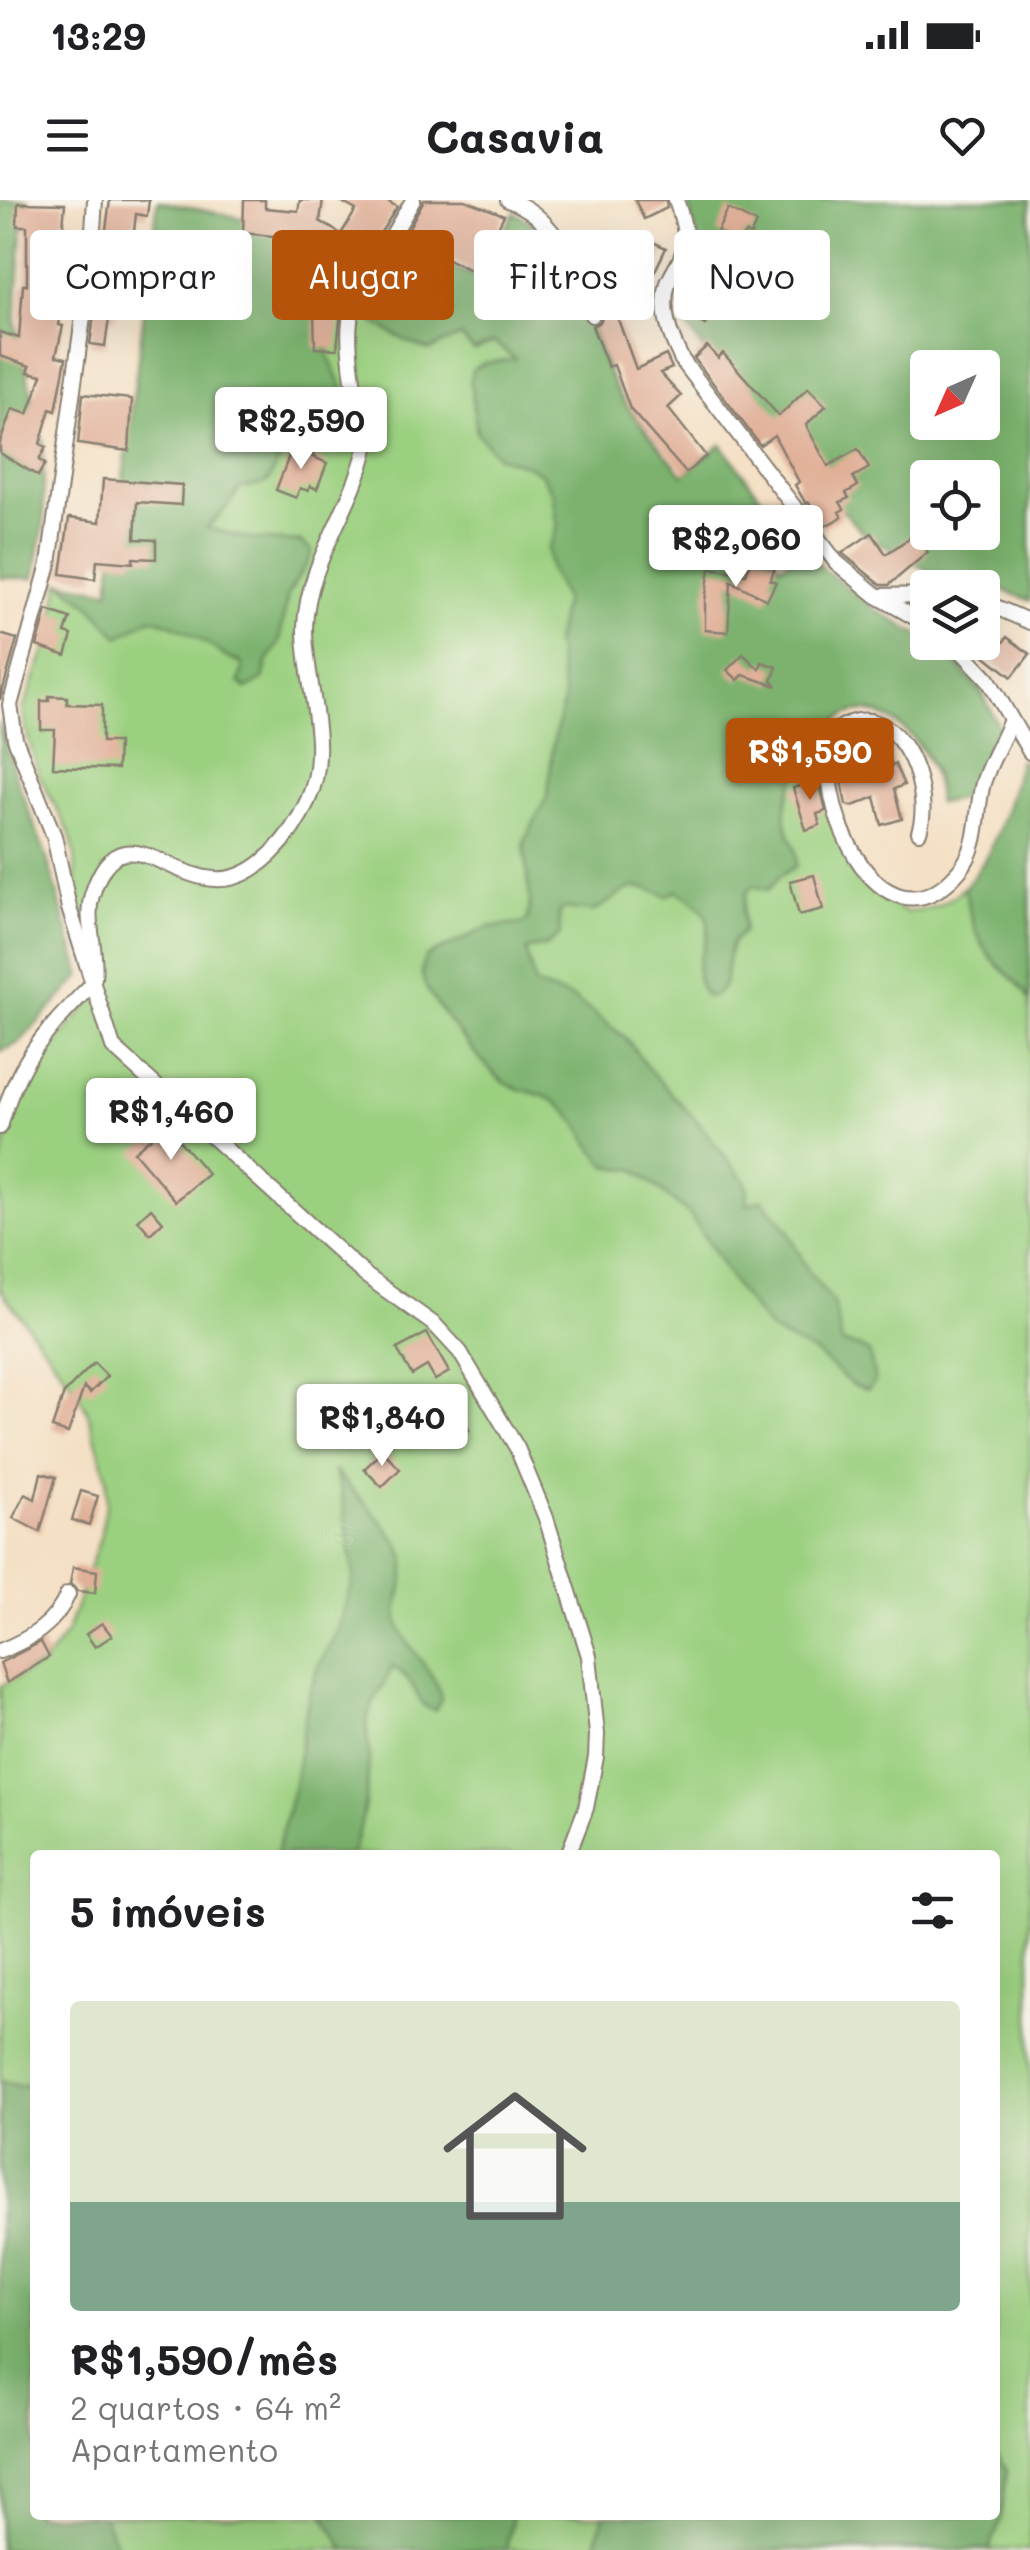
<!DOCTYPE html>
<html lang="pt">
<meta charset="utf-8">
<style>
body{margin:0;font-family:Mali,sans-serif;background:#f2f2f2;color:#202124;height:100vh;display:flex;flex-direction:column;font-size:38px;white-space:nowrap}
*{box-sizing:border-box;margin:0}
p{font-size:32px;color:#757577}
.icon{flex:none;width:55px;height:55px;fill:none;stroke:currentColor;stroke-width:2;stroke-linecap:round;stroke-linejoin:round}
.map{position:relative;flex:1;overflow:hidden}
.panel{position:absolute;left:30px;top:1650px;width:970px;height:670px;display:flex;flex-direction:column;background:#fff;border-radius:10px;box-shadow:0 10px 40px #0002}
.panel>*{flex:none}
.guide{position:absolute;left:30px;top:30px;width:970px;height:90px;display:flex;gap:20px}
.needle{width:65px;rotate:225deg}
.tools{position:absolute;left:910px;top:150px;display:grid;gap:20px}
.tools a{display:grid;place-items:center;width:90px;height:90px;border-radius:10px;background:#fff;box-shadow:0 10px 40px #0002;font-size:50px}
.price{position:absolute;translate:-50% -85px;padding:0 22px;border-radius:10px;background:#fff;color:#222;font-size:32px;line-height:65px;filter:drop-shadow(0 2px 5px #0008)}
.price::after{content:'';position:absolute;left:50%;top:60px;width:30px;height:22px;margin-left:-15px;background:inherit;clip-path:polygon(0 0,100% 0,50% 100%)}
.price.on{background:#b45309;color:#fff}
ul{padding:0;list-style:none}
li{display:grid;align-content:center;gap:20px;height:530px;padding:0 40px}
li+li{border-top:2px solid #e0e0e0}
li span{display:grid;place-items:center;height:310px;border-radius:10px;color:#555}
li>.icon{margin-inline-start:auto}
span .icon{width:180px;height:180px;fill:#fffc;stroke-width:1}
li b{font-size:42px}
h2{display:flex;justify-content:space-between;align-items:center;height:120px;padding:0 40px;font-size:42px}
.chip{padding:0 35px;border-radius:10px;background:#fff;box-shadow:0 10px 40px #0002;font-size:35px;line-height:90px}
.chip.on{background:#b45309;color:#fff}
.status{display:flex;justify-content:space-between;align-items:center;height:70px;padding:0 50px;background:#fff;direction:ltr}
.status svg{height:28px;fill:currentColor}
header{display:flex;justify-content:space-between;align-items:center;height:130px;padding:0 40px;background:#fff;font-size:45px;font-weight:800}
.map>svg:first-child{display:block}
.green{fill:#9bd080;stroke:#5c764e;stroke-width:2.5;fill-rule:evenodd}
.forest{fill:#7cb26e;stroke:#4c6745;stroke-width:2.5;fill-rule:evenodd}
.building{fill:#e1b099}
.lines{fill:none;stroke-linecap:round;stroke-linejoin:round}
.minor-casing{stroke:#887e70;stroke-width:18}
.minor{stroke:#fff;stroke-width:14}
</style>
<div class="status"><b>13:29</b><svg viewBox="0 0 49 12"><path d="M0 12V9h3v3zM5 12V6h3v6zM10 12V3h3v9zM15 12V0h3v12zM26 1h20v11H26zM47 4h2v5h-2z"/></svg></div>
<header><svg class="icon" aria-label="menu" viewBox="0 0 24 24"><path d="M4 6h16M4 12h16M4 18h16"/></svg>Casavia<svg class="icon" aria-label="heart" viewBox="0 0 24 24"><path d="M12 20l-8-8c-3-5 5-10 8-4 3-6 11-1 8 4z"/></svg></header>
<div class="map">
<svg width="1030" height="2350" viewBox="0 0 1030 2350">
<rect width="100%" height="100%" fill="#f7f3e8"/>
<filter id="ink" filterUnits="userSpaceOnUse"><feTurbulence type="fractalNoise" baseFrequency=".01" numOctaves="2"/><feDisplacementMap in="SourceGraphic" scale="20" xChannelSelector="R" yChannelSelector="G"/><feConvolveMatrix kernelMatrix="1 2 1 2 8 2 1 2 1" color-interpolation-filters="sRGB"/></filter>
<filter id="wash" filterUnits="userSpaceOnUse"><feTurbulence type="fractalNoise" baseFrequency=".0048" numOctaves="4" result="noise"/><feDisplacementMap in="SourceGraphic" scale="40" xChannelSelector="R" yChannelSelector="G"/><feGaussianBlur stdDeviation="2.25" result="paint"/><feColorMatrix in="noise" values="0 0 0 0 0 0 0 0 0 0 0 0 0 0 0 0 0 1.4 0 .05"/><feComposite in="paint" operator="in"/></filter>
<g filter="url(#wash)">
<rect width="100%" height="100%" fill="#f4e0c5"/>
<path class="green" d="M158 1 405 52 479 77 514 13C569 37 587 133 613 183 629 214 661 247 683 275L721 244 772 312 750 331 781 366 801 351C824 372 848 391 873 408 908 432 969 455 985 498 994 523 977 571 972 596L938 603C936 570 924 545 897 524 867 502 828 507 822 550 814 599 859 693 906 712 985 709 1003 621 1020 560L1030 573V2350H0V1486L43 1464 67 1432 100 1338 106 1305 107 1278 88 1213 77 1191 0 1089V966L15 908 30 874 107 783 76 692 75 654 69 632 38 573 25 527 23 510 50 436 60 382 109 391ZM35 1655H995V2315H35Z"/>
<g class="forest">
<polygon points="0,0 28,0 22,32 15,123 43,241 44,321 34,378 0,378"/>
<path d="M687 0H1030V401L1000 389 926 370 862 332 726 181 686 125 700 56ZM928 168H982V222H928ZM928 278H982V332H928Z"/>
<path d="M158 1 405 52 479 77 514 13C576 40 585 127 613 183 628 214 661 247 683 275L721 244 772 312 750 331 781 366 801 351 873 408 939 447 952 459 986 500 1000 529 975 578 972 596 938 603C937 595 938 586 936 579 924 525 844 473 821 550L804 556C796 577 781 604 787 627 791 645 798 644 796 666L779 677 768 690 754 686 747 691 743 711 744 730C741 735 736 738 733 742 723 759 734 795 707 797 672 757 747 727 677 691L667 696C622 676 628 695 593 711L563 708 559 711 560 735 547 745 526 750 535 785 573 798 627 839 646 866 696 920 745 981 748 991 746 1004 763 1000 787 1030 808 1071 834 1103 842 1143 860 1147 870 1154 875 1182 868 1190 852 1185 817 1154 771 1131 737 1089 691 1016 636 970 607 966C589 948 581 922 560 905 544 891 521 894 504 882 487 870 435 806 426 787 421 776 420 768 426 757L488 727 522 724 528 719 530 699 524 643 548 594 553 544 564 499 555 443 564 399 550 370 548 350 558 327 553 293 541 274 529 266 498 257 477 233 470 180 472 170 484 163 515 159 494 142 474 150 460 136 430 150C409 145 391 132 373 122L370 100 365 96C347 98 337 104 330 122 314 163 361 195 352 234L341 243 286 247 269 280 261 285 240 288 228 306 207 328 251 339 301 342 312 351 309 360 288 394 279 443 268 460 263 479 247 489 239 482 243 467 240 462C227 460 223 454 212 447 192 434 174 423 151 418L119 437 89 404 60 382 109 391Z"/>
<polygon points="0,522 13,570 46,655 81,776 19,843 0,852"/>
<path d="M1020 560 1030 573V801C1021 781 1001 772 989 754 974 735 968 711 965 687 997 651 1007 606 1020 560Z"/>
<path d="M334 1270C350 1289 403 1338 405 1360 408 1384 391 1404 400 1428 412 1456 436 1470 441 1500L435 1510 424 1506C413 1491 411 1475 392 1467 384 1487 369 1503 367 1524 366 1534 369 1545 369 1555 368 1591 364 1622 351 1655H276L294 1585 308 1499 318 1466 336 1434 354 1378 341 1290Z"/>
<polygon points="0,1881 20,1886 35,1882 35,2315 103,2315 119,2350 0,2350"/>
<polygon points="995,2249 1007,2271 1001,2319 989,2350 594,2350 604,2315 995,2315"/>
<polygon points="324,2315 513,2315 506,2350 345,2350"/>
</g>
<g id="blocks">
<g class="building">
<polygon points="110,0 149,0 147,16 136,14 132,49 156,53 154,64 172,66 169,90 127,87 123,112 116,111 115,120 109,119 105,146 90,144"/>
<polygon points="244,0 265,0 265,8 298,11 300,0 323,0 320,21 341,34 356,10 338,0 385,0 397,7 357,70 347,64 346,80 340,80 328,107 341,110 337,149 315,148 314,112 300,106 307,89 313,92 327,56 282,53 283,37 243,33"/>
<polygon points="424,0 465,0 504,15 476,73 430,50 427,57 400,44"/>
<polygon points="635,0 666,0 667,8 644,19"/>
<polygon points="18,3 65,4 60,60 69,61 59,125 63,126 56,156 66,158 56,211 50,209 40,244 46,247 39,260 45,264 38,276 0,253 0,242 12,209 28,214 42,175 28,172 30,166 0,156 0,132 19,138 23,85 27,85 27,26 17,26"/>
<polygon points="728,9 756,23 751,35 746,33 738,42 717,32"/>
<polygon points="638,35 666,48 654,73 655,109 637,110 634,67 625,63"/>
<polygon points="764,67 768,87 740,93 736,73"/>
<polygon points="608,77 621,111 615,111 636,169 666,155 672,168 660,173 681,196 668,208 706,256 686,273 630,209 614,165 608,167 592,126 600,122 603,115 591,84"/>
<polygon points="708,82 724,91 705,125 678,109 690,87 701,94"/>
<polygon points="707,146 718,158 723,153 779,216 808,188 826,206 806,225 828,266 858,249 869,268 853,277 858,286 846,293 849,298 840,302 844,309 839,312 842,317 823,327 809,302 806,304 795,285 799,282 774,235 760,245 694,158"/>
<polygon points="83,194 132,199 129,251 78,244"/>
<polygon points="294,243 316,252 313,257 327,263 317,289 310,286 308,291 300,288 296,298 276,290"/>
<polygon points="103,279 182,285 181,305 137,302 135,339 156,340 156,359 133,358 133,363 97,360 95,379 61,374 69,318 100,322"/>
<polygon points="872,333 886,354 914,335 928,352 889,385 881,385 842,353"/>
<polygon points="755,352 778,361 770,380 776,382 767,400 731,381 728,432 705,430 705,401 710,368 746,374"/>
<polygon points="47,410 70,418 65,433 72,435 66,456 37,446"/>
<polygon points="986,430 1002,444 1007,437 1030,454 1012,477 973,446 982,442"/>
<polygon points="0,434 17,439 0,500"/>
<polygon points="743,454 759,469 762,462 777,467 772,481 777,486 743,475 738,480 727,470"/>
<polygon points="49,496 67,497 67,504 102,505 102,542 118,542 117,569 53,567 55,530 41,530 41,501 49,501"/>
<polygon points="866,534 871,547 882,542 892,566 895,564 904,585 894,589 902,619 882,625 875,597 853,606 846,605 841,580 863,571 851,541"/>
<polygon points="819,580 826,611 817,614 820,625 806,630 793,588"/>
<polygon points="814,675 823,709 799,715 790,681"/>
<polygon points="166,925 208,974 176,1001 134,952"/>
<polygon points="151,1008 163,1022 150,1034 138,1020"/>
<polygon points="427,1133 449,1172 435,1180 427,1166 412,1175 397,1149"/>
<polygon points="94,1163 107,1176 90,1193 84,1187 68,1233 52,1228 64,1193"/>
<polygon points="457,1203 469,1230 447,1240 435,1213"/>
<polygon points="383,1251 400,1269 382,1287 364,1269"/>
<polygon points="41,1273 56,1277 40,1332 13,1318 25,1294 35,1299"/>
<polygon points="81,1291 98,1296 89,1325 72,1320"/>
<polygon points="73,1367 97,1371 95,1393 78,1391 70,1384"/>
<polygon points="102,1423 112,1436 95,1447 86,1434"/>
<polygon points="41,1442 49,1457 7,1483 0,1463"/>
</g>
</g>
</g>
<g filter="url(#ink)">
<use href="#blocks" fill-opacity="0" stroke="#887e70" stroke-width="2.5"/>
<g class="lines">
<g class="minor-casing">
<g id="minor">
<polyline points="95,0 91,59 49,364 10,505 15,539 54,636 69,708 113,847 365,1075 435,1125 460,1152 517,1248 546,1318 589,1456 597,1534 596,1557 586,1608 568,1655"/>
<path d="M508 0C559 17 573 70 592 115"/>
<path d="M676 0C682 18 689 36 682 55 679 64 672 73 668 83 660 111 670 136 682 160L836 362 877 396 928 425"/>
<polyline points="878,396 928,395"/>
<polyline points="982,401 1030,422"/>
<polyline points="953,442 988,479 1030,552"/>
<path d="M919 632C935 585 894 489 836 531 805 587 879 764 959 671 981 645 975 613 983 583 990 561 1002 541 1011 520"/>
<path d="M94 778C98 751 84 720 92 695 117 611 165 677 215 679 257 682 293 634 308 600 333 546 304 483 305 427 307 362 352 310 366 248 369 231 360 221 357 205 353 182 347 143 350 121 353 96 399 26 413 0"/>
<path d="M0 927C19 857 44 834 93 783"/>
<path d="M0 1451C30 1439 55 1425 68 1394"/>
</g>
</g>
<use href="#minor" class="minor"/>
</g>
</g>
</svg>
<div class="tools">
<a><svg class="needle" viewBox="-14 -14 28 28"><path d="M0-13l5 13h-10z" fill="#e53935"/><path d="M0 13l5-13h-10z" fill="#757577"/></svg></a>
<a><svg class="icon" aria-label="locate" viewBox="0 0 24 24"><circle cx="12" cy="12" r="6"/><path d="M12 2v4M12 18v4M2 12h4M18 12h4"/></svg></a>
<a><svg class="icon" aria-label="layers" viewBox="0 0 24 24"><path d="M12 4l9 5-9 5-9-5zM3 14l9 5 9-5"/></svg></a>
</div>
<b class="price" style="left:301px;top:272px">R$2,590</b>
<b class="price" style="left:736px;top:390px">R$2,060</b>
<b class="price on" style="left:810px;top:603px">R$1,590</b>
<b class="price" style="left:171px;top:963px">R$1,460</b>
<b class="price" style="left:382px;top:1269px">R$1,840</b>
<div class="guide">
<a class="chip">Comprar</a>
<a class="chip on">Alugar</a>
<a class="chip">Filtros</a>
<a class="chip">Novo</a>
</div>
<section class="panel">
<h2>5 imóveis<svg class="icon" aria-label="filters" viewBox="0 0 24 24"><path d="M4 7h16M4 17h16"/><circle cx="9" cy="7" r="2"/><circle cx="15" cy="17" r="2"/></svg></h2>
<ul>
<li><span style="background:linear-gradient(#dfe7d0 65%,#7fa58c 0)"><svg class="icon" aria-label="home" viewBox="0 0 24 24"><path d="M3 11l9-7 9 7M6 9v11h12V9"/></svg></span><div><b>R$1,590/mês</b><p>2 quartos · 64 m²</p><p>Apartamento</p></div></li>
</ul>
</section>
</div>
